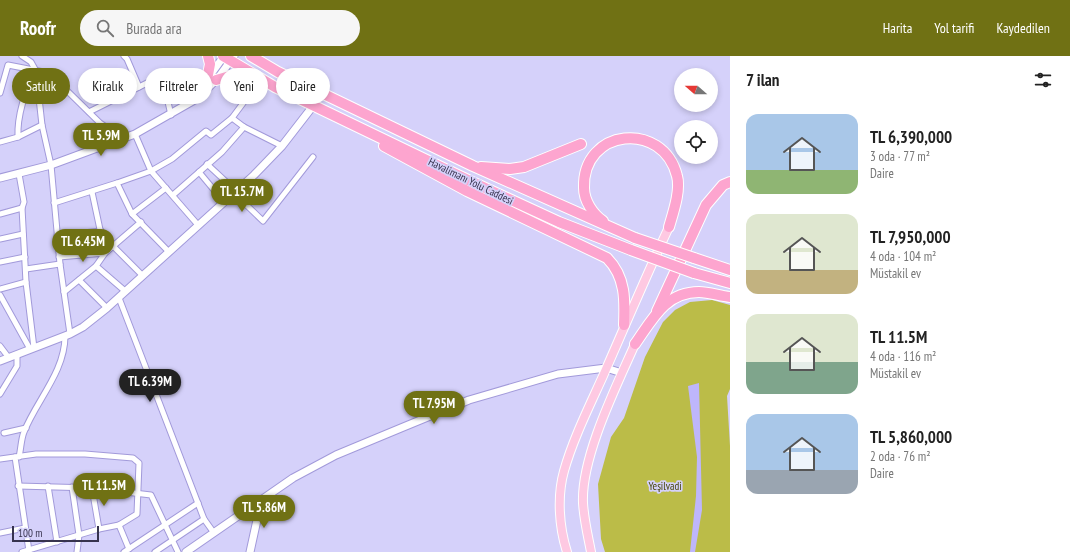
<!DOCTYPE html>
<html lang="tr">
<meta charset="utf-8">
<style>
body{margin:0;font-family:"PT Sans Narrow",sans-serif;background:#f6f6f6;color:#222;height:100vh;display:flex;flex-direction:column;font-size:15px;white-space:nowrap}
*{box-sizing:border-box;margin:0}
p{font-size:13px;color:#767676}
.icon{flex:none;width:22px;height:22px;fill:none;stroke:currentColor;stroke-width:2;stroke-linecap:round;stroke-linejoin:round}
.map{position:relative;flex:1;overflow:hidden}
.drawer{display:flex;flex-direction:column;background:#fff;width:340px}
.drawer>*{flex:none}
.top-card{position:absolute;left:12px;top:12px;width:380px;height:36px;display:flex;gap:8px}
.needle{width:26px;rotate:290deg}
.tools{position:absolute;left:674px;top:12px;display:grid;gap:8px}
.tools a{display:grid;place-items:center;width:44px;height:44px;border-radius:50%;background:#fff;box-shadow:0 2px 6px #0003;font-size:20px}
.scale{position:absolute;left:12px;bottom:10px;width:87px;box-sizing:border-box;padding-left:4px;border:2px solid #37334e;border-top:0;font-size:11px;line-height:14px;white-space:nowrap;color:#37334e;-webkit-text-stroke:3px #d5d1fa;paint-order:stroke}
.price{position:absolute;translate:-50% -34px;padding:0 9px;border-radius:14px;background:#707114;color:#fff;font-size:13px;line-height:26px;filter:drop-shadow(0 1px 2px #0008)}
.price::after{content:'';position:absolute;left:50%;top:24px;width:12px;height:9px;margin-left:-6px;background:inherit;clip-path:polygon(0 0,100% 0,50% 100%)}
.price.current{background:#222;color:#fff}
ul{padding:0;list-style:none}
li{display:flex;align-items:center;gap:12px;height:100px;padding:0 16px}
li span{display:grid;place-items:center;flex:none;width:112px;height:80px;border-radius:12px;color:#555}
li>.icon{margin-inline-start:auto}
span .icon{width:48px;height:48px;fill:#fffc;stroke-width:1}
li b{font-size:17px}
h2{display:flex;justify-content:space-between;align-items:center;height:48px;padding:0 16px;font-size:17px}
.tag{padding:0 14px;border-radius:18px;background:#fff;box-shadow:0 2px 6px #0003;font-size:14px;line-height:36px}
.tag.current{background:#707114;color:#fff}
header{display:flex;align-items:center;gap:24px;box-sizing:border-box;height:56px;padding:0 20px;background:#707114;color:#fff}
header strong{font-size:19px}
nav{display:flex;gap:22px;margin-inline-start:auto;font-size:14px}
.search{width:280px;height:36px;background:#f6f6f6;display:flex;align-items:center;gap:10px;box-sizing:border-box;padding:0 14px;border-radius:22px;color:#767676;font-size:15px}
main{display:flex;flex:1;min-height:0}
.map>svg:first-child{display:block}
.green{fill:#bbbc48}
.water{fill:#beb6fb}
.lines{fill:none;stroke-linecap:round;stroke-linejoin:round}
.street-casing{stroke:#a29ada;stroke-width:7}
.secondary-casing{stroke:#a29ada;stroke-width:9}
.primary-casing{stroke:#fff;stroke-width:10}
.highway-casing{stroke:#fff;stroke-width:12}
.street{stroke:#fff;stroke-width:5}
.secondary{stroke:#fff;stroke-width:7}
.primary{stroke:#fec9e2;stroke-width:8}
.highway{stroke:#fda5cf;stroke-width:10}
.highway-bridge-casing{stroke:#fff;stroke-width:12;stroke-linecap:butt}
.highway-bridge{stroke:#fda5cf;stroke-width:10}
.labels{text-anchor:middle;stroke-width:3.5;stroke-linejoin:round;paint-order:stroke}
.street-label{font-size:11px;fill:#37334e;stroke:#d5d1fa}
.park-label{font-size:11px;fill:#454509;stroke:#d5d1fa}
</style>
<header>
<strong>Roofr</strong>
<div class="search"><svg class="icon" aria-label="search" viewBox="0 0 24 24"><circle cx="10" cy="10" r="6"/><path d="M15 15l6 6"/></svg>Burada ara</div>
<nav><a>Harita</a><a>Yol tarifi</a><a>Kaydedilen</a></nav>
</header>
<main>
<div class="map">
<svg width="730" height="496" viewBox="0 0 730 496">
<rect width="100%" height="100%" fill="#d5d1fa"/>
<polygon class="green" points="712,244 730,249 730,333 727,340 730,390 730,496 605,496 601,483 598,428 611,381 624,362 645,301 663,266 675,254 690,246"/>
<polygon class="water" points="699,327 702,454 695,496 690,496 696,440 697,401 688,330"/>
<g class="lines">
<g class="street-casing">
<g id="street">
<polyline points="22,0 31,6 36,15 42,69 51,109 60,208 70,278"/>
<polyline points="124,0 127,3 139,31"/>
<polyline points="156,23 168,46 171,59"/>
<polyline points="261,23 232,62 244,71 282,90"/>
<polyline points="0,37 8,9 49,17 100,67 113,76 119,84"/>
<polyline points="89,56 161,20"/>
<polyline points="135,78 151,115 117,127 132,158 169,196"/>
<path d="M18 81C17 60 25 35 35 16"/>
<polyline points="0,86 18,81 42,69"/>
<polyline points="207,108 236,135"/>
<polyline points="199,116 224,146"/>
<polyline points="19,118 24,146 22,152 26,226 34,292"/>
<polyline points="234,137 263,165 313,101"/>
<polyline points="173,139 222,96 244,71"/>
<polyline points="54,147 117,127"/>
<polyline points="0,158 22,152"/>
<polyline points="132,158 166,132"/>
<polyline points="198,169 151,115 172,103 206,75 211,79 232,62"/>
<polyline points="57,180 101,175"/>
<polyline points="0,183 23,178"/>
<polyline points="113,190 143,220"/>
<polyline points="59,201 105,197 92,136"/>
<polyline points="0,206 25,201"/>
<polyline points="96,210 125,235"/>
<polyline points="26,213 60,208"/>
<polyline points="79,224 107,252"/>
<polyline points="0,233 26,226"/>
<polyline points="64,236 96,210 105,197 141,166"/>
<polyline points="0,239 30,293"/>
<polyline points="119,242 204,463 214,477"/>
<polyline points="0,290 9,302"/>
<polyline points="0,338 17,310 17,299"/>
<polyline points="4,377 26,372"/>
<polyline points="15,401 29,495"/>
<path d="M19 401C21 393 21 383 24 376 36 345 65 316 65 280"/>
<polyline points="0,403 36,398 85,398 133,402 139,407 137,458 119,469 129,493"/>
<polyline points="18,430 92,432 151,439 178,496"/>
<polyline points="48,430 57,486"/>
<polyline points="72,431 79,479 77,496"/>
<polyline points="92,432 99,473"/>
<polyline points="0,477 25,472"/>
<polyline points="22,496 99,473 119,469"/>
<polyline points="124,496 198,447"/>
<polyline points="155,496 204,463"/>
</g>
</g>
<g class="secondary-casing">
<g id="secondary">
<polyline points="193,43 224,0"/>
<polyline points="0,122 51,109 135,78 198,42 218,22 234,0"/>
<polyline points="0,305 70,278 83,271 107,252 254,119 282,90 313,50"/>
<polyline points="186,496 293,422 336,399 401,372 469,344 558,318 606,312 622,317"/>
<polyline points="250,496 257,464 257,447"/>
</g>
</g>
<g class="primary-casing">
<g id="primary">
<path d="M567 496C559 471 557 440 564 415 573 383 589 351 603 320 625 270 646 220 669 171"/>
<path d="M591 496C588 480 584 464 583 447 581 401 616 331 635 288"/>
</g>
</g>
<g class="highway-casing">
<g id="highway">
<polyline points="223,0 275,31 468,124 559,166 631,194"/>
<polyline points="251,0 278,16 473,110 635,182"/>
<polyline points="207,24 210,8 208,0"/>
<polyline points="216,24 230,20 256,23"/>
<path d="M384 90 467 135 607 202C626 221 625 245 624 269"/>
<polyline points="481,111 510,113 524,111 581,88"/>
<path d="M603 165C593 158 584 145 584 132 582 72 663 64 677 120 681 134 673 157 669 171"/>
<polyline points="694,202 730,214"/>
<polyline points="694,217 730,227"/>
<polyline points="657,255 706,149 723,129 730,126"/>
<path d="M635 288C652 264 665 236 699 236 709 236 720 240 730 241"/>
</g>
</g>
<use href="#street" class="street"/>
<use href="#secondary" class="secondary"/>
<use href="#primary" class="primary"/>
<use href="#highway" class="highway"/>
<g class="highway-bridge-casing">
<g id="highway-bridge">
<polyline points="635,182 694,202"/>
<polyline points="631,194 694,217"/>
</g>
</g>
<use href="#highway-bridge" class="highway-bridge"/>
</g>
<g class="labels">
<g class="street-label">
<text transform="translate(471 125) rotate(26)" y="4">Havalimanı Yolu Caddesi</text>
</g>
<g class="park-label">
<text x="665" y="434">Yeşilvadi</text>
</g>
</g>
</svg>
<div class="tools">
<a><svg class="needle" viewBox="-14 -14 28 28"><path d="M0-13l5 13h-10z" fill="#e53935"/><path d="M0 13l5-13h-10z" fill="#767676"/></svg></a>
<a><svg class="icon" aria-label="locate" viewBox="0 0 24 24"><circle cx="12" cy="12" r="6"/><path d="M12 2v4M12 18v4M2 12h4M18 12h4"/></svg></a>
</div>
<div class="scale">100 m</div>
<b class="price" style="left:101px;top:101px">TL 5.9M</b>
<b class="price" style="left:242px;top:157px">TL 15.7M</b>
<b class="price" style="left:83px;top:207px">TL 6.45M</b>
<b class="price current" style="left:150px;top:347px">TL 6.39M</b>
<b class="price" style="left:434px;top:369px">TL 7.95M</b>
<b class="price" style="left:104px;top:451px">TL 11.5M</b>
<b class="price" style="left:264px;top:473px">TL 5.86M</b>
<div class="top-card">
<a class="tag current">Satılık</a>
<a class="tag">Kiralık</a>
<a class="tag">Filtreler</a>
<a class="tag">Yeni</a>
<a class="tag">Daire</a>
</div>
</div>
<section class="drawer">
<h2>7 ilan<svg class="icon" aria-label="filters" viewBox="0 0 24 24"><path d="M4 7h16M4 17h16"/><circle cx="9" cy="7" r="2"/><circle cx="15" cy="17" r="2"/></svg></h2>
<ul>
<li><span style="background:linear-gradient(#a9c7e8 70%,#8fb573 0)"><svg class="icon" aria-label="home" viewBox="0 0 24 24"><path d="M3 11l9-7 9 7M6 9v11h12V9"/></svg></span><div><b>TL 6,390,000</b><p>3 oda · 77 m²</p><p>Daire</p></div></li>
<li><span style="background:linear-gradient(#dfe7d0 70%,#c2b280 0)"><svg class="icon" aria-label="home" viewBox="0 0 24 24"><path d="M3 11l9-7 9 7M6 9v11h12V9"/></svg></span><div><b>TL 7,950,000</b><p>4 oda · 104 m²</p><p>Müstakil ev</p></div></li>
<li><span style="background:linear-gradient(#dfe7d0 60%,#7fa58c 0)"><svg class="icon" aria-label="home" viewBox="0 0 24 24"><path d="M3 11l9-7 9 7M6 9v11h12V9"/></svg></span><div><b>TL 11.5M</b><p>4 oda · 116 m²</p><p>Müstakil ev</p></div></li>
<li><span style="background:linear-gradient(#a9c7e8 70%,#9aa5b1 0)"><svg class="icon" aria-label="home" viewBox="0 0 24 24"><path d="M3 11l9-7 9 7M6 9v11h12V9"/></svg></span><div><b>TL 5,860,000</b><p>2 oda · 76 m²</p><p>Daire</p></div></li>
</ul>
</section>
</main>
